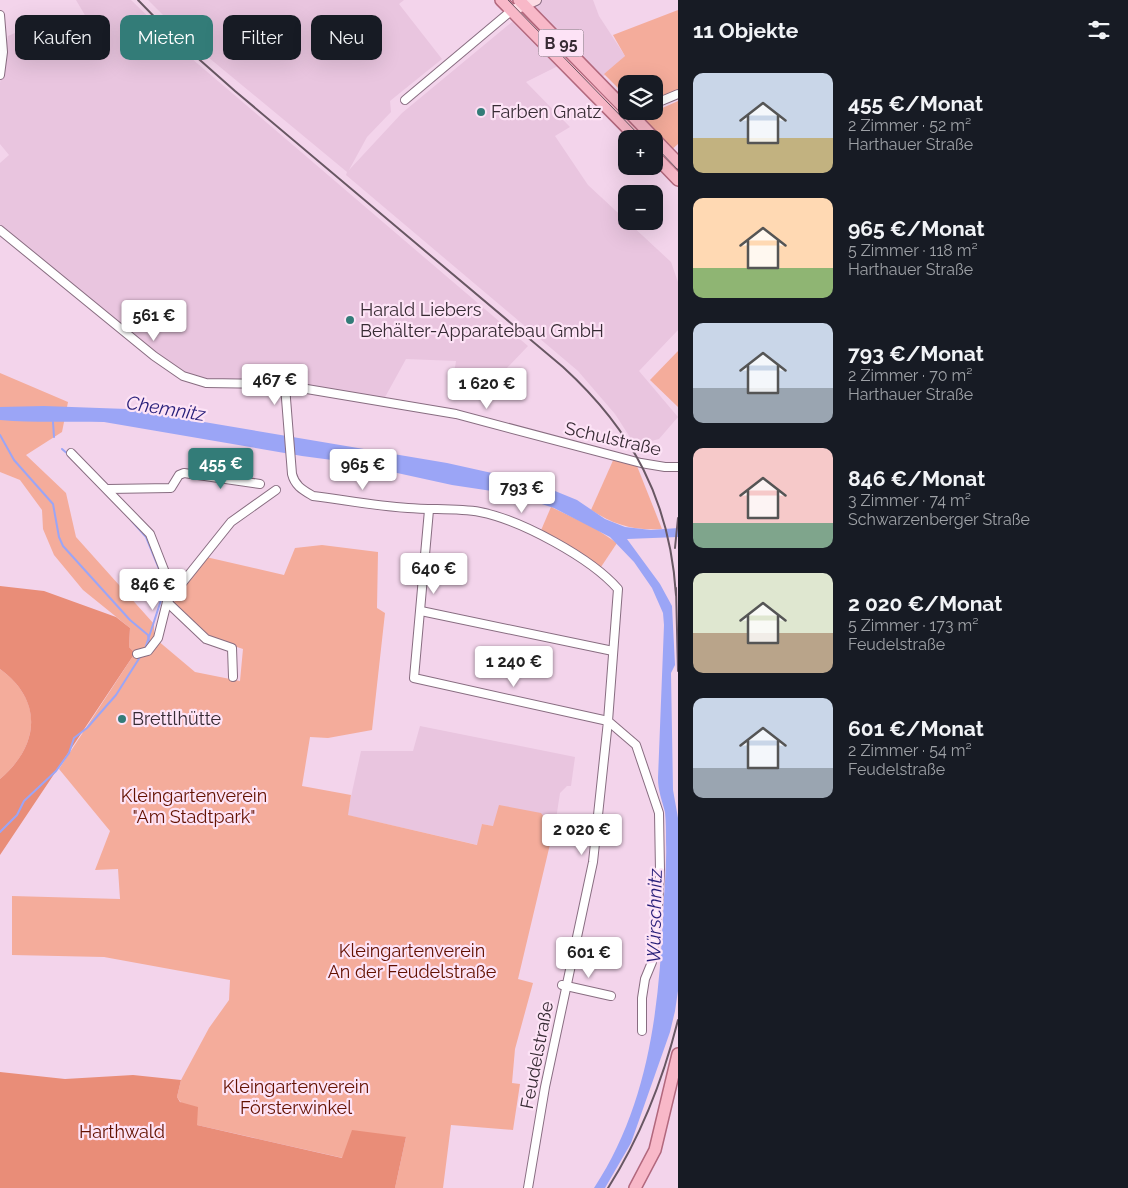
<!DOCTYPE html>
<html lang="de">
<meta charset="utf-8">
<style>
body{margin:0;font-family:Raleway,sans-serif;background:#20242c;color:#f1f3f6;height:100vh;display:flex;flex-direction:column;font-size:19px;white-space:nowrap}
*{box-sizing:border-box;margin:0}
p{font-size:16px;color:#9ea1a6}
.icon{flex:none;width:28px;height:28px;fill:none;stroke:currentColor;stroke-width:2;stroke-linecap:round;stroke-linejoin:round}
.map{position:relative;flex:1;overflow:hidden}
.panel{display:flex;flex-direction:column;background:#171b24;width:450px}
.panel>*{flex:none}
.top-card{position:absolute;left:15px;top:15px;width:475px;height:45px;display:flex;gap:10px}
.buttons{position:absolute;left:618px;top:75px;display:grid;gap:10px}
.buttons a{display:grid;place-items:center;width:45px;height:45px;border-radius:10px;background:#171b24;box-shadow:0 5px 20px #0002;font-size:25px}
.price{position:absolute;translate:-50% -42px;padding:0 11px;border-radius:5px;background:#fff;color:#222;font-size:16px;line-height:32px;filter:drop-shadow(0 1px 2px #0008)}
.price::after{content:'';position:absolute;left:50%;top:30px;width:15px;height:11px;margin-left:-8px;background:inherit;clip-path:polygon(0 0,100% 0,50% 100%)}
.price.selected{background:#337c78;color:#fff}
ul{padding:0;list-style:none}
li{display:flex;align-items:center;gap:15px;height:125px;padding:0 15px}
li span{display:grid;place-items:center;flex:none;width:140px;height:100px;border-radius:10px;color:#555}
li>.icon{margin-inline-start:auto}
span .icon{width:60px;height:60px;fill:#fffc;stroke-width:1}
li b{font-size:21px}
h2{display:flex;justify-content:space-between;align-items:center;height:60px;padding:0 15px;font-size:21px}
.tag{padding:0 18px;border-radius:10px;background:#171b24;box-shadow:0 5px 20px #0002;font-size:18px;line-height:45px}
.tag.selected{background:#337c78;color:#fff}
main{display:flex;flex:1;min-height:0}
.map>svg:first-child{display:block}
.built{fill:#e9c5df}
.green{fill:#f4ac9b}
.forest{fill:#e98d78}
.water{fill:#9ba5f6}
.lines{fill:none;stroke-linecap:round;stroke-linejoin:round}
.stream{stroke:#9ba5f6;stroke-width:2}
.street-casing{stroke:#886d81;stroke-width:10}
.secondary-casing{stroke:#886d81;stroke-width:12}
.primary-casing{stroke:#b2687d;stroke-width:14}
.street{stroke:#fff;stroke-width:8}
.secondary{stroke:#fcdce4;stroke-width:10}
.primary{stroke:#f8b8c8;stroke-width:11}
.tram{stroke:#685763;stroke-width:1}
.rail{stroke:#685763;stroke-width:2}
.poi-dot{fill:#337c78;stroke:#fde3f6;stroke-width:2}
.labels{text-anchor:middle;stroke-width:4.5;stroke-linejoin:round;paint-order:stroke}
.shield{fill:#fde3f6;stroke:#72626e;stroke-width:1}
.shield-label{font-size:16px;font-weight:bold;fill:#372b34}
.poi-label{font-size:18px;fill:#372b34;stroke:#fde3f6;text-anchor:start}
.street-label{font-size:18px;fill:#372b34;stroke:#fde3f6}
.park-label{font-size:18px;fill:#631101;stroke:#fde3f6}
.water-label{font-size:19px;font-style:italic;fill:#251d78;stroke:#fde3f6}
</style>
<main>
<div class="map">
<svg width="678" height="1188" viewBox="0 0 678 1188">
<rect width="100%" height="100%" fill="#f3d4eb"/>
<g class="built">
<polygon points="76,0 131,0 191,58 528,346 484,392 479,388 452,386 456,361 406,359 384,399 297,387 234,385 183,376 0,230 0,163 9,155 0,144 0,83 8,36 43,21 48,40 70,34 86,17"/>
<polygon points="148,0 404,0 399,4 442,59 390,101 391,112 367,137 349,170 402,113 513,21 560,65 526,82 570,127 555,136 588,185 671,262 678,282 678,330 639,371 678,417 659,439 635,445 615,414 578,371 346,175 347,172 191,43"/>
<polygon points="519,0 593,0 599,16 625,56 603,77 581,54 538,20"/>
<polygon points="420,726 575,757 571,786 567,786 560,793 556,819 543,815 493,826 482,824 478,845 347,815 361,751 413,751"/>
</g>
<g class="green">
<polygon points="678,10 678,90 654,99 654,84 626,84 626,96 604,74 625,56 613,35"/>
<polygon points="678,101 678,144 669,152 640,118"/>
<polygon points="678,351 678,407 650,380"/>
<polygon points="0,373 68,402 62,432 26,455 66,493 76,537 154,624 154,635 157,640 195,672 240,681 243,649 207,637 172,605 206,557 284,575 295,548 322,545 378,552 377,608 385,613 372,730 328,738 310,737 302,786 351,795 348,815 477,845 482,824 493,826 499,805 541,813 544,817 556,819 518,979 533,983 515,1049 512,1083 520,1084 513,1130 451,1125 443,1188 395,1188 406,1137 343,1158 197,1125 177,1097 181,1080 209,1028 229,1000 230,980 104,957 12,955 12,896 120,899 118,869 95,870 110,831 59,769 135,653 129,647 130,628 83,590 54,555 43,529 42,510 20,480 0,472"/>
<path d="M615 456 635 461 662 529C635 531 614 525 591 510Z"/>
<polygon points="551,507 593,527 617,543 599,570 539,535"/>
<path d="M0 669C44 701 39 746 0 779Z"/>
</g>
<g class="forest">
<path d="M0 586 44 591 116 617 130 628 129 647 135 653 0 855V779C39 746 44 701 0 669Z"/>
<polygon points="0,1072 65,1079 133,1075 181,1080 177,1097 180,1102 198,1107 197,1125 342,1158 352,1130 406,1137 395,1188 0,1188"/>
</g>
<path class="water" d="M44 406 127 409 447 463 533 482 577 500 605 519 625 527 651 530 678 528V537L627 539 660 584 672 606 675 665 671 673 673 790 678 818V991L675 1011 670 1032 631 1143 605 1188H594C648 1106 659 1011 663 915 664 891 667 866 666 842 666 832 666 822 665 812 662 800 658 791 658 778L664 625 663 613 652 588 634 562 610 537 554 508 511 494 452 485 347 462 302 456 104 422C69 421 35 423 0 420V407Z"/>
<g class="lines">
<g class="stream">
<polyline points="53,422 54,437"/>
<polyline points="0,435 14,460 53,504 59,537 63,546 130,620 148,635 149,641"/>
<polyline points="62,449 69,455"/>
<polyline points="131,520 146,537 162,576"/>
<polyline points="145,649 166,585"/>
<polyline points="0,832 17,815 24,801 56,771 69,753 74,738 87,728 116,695 140,657"/>
</g>
<g class="street-casing">
<g id="street">
<polyline points="0,15 3,52 0,75"/>
<polyline points="405,100 511,11"/>
<polyline points="654,104 678,94"/>
<polyline points="0,230 154,356 183,376 206,383 277,384 456,414 641,463 665,467 678,467"/>
<path d="M285 386 292 474C295 486 303 490 313 496 345 500 376 506 408 508 432 510 457 508 480 512 521 520 591 558 618 589L608 721 636 745 659 813 660 871 658 907 652 962 645 979 642 998V1031"/>
<polyline points="71,453 150,534 173,593"/>
<polyline points="108,489 171,488 179,475 184,473 260,484"/>
<polyline points="429,510 414,678 608,721 593,862 545,1087 528,1188"/>
<polyline points="167,602 206,639 232,648 233,677"/>
<polyline points="421,611 613,651"/>
<polyline points="137,654 148,651 158,638 167,602 231,522 276,490"/>
<polyline points="562,985 611,996"/>
</g>
</g>
<g class="secondary-casing">
<polyline id="secondary" points="511,11 536,0"/>
</g>
<g class="primary-casing">
<g id="primary">
<polyline points="501,0 638,139"/>
<polyline points="519,0 626,110"/>
<polyline points="628,111 678,163"/>
<polyline points="654,155 678,180"/>
<polyline points="635,1188 655,1150 678,1054"/>
</g>
</g>
<use href="#street" class="street"/>
<use href="#secondary" class="secondary"/>
<use href="#primary" class="primary"/>
<g class="tram">
<polyline points="508,0 643,139"/>
<polyline points="654,145 678,170"/>
</g>
<g class="rail">
<path d="M138 0 175 38 235 91 563 367C633 431 670 501 676 595"/>
<polyline points="675,548 678,518"/>
<polyline points="676,588 678,671"/>
<path d="M608 1188C641 1136 663 1080 678 1020"/>
</g>
</g>
<g class="poi-dot">
<circle cx="481" cy="112" r="5"/>
<circle cx="350" cy="320" r="5"/>
<circle cx="122" cy="719" r="5"/>
</g>
<g class="labels">
<rect class="shield" x="538.5" y="29.5" width="45" height="27" rx="4"/>
<g class="shield-label">
<text x="561" y="49">B 95</text>
</g>
<g class="poi-label">
<text x="491" y="118">Farben Gnatz</text>
<text x="360" y="316">Harald Liebers<tspan x="360" dy="21">Behälter-Apparatebau GmbH</tspan></text>
<text x="132" y="725">Brettlhütte</text>
</g>
<g class="street-label">
<text transform="translate(613 439) rotate(13)" y="6">Schulstraße</text>
<text transform="translate(537 1055) rotate(-79)" y="6">Feudelstraße</text>
</g>
<g class="park-label">
<text x="194" y="802">Kleingartenverein<tspan x="194" dy="21">"Am Stadtpark"</tspan></text>
<text x="412" y="957">Kleingartenverein<tspan x="412" dy="21">An der Feudelstraße</tspan></text>
<text x="296" y="1093">Kleingartenverein<tspan x="296" dy="21">Försterwinkel</tspan></text>
<text x="122" y="1138">Harthwald</text>
</g>
<g class="water-label">
<text transform="translate(166 408) rotate(9)" y="7">Chemnitz</text>
<text transform="translate(654 916) rotate(-89)" y="7">Würschnitz</text>
</g>
</g>
</svg>
<div class="buttons">
<a><svg class="icon" aria-label="layers" viewBox="0 0 24 24"><path d="M12 4l9 5-9 5-9-5zM3 14l9 5 9-5"/></svg></a>
<a>+</a>
<a>−</a>
</div>
<b class="price" style="left:154px;top:342px">561 €</b>
<b class="price" style="left:275px;top:406px">467 €</b>
<b class="price" style="left:487px;top:410px">1 620 €</b>
<b class="price selected" style="left:221px;top:490px">455 €</b>
<b class="price" style="left:363px;top:491px">965 €</b>
<b class="price" style="left:522px;top:514px">793 €</b>
<b class="price" style="left:434px;top:595px">640 €</b>
<b class="price" style="left:153px;top:611px">846 €</b>
<b class="price" style="left:514px;top:688px">1 240 €</b>
<b class="price" style="left:582px;top:856px">2 020 €</b>
<b class="price" style="left:589px;top:979px">601 €</b>
<div class="top-card">
<a class="tag">Kaufen</a>
<a class="tag selected">Mieten</a>
<a class="tag">Filter</a>
<a class="tag">Neu</a>
</div>
</div>
<section class="panel">
<h2>11 Objekte<svg class="icon" aria-label="filters" viewBox="0 0 24 24"><path d="M4 7h16M4 17h16"/><circle cx="9" cy="7" r="2"/><circle cx="15" cy="17" r="2"/></svg></h2>
<ul>
<li><span style="background:linear-gradient(#c9d6e8 65%,#c2b280 0)"><svg class="icon" aria-label="home" viewBox="0 0 24 24"><path d="M3 11l9-7 9 7M6 9v11h12V9"/></svg></span><div><b>455 €/Monat</b><p>2 Zimmer · 52 m²</p><p>Harthauer Straße</p></div></li>
<li><span style="background:linear-gradient(#ffd9b3 70%,#8fb573 0)"><svg class="icon" aria-label="home" viewBox="0 0 24 24"><path d="M3 11l9-7 9 7M6 9v11h12V9"/></svg></span><div><b>965 €/Monat</b><p>5 Zimmer · 118 m²</p><p>Harthauer Straße</p></div></li>
<li><span style="background:linear-gradient(#c9d6e8 65%,#9aa5b1 0)"><svg class="icon" aria-label="home" viewBox="0 0 24 24"><path d="M3 11l9-7 9 7M6 9v11h12V9"/></svg></span><div><b>793 €/Monat</b><p>2 Zimmer · 70 m²</p><p>Harthauer Straße</p></div></li>
<li><span style="background:linear-gradient(#f6c9c9 75%,#7fa58c 0)"><svg class="icon" aria-label="home" viewBox="0 0 24 24"><path d="M3 11l9-7 9 7M6 9v11h12V9"/></svg></span><div><b>846 €/Monat</b><p>3 Zimmer · 74 m²</p><p>Schwarzenberger Straße</p></div></li>
<li><span style="background:linear-gradient(#dfe7d0 60%,#b9a48a 0)"><svg class="icon" aria-label="home" viewBox="0 0 24 24"><path d="M3 11l9-7 9 7M6 9v11h12V9"/></svg></span><div><b>2 020 €/Monat</b><p>5 Zimmer · 173 m²</p><p>Feudelstraße</p></div></li>
<li><span style="background:linear-gradient(#c9d6e8 70%,#9aa5b1 0)"><svg class="icon" aria-label="home" viewBox="0 0 24 24"><path d="M3 11l9-7 9 7M6 9v11h12V9"/></svg></span><div><b>601 €/Monat</b><p>2 Zimmer · 54 m²</p><p>Feudelstraße</p></div></li>
</ul>
</section>
</main>
